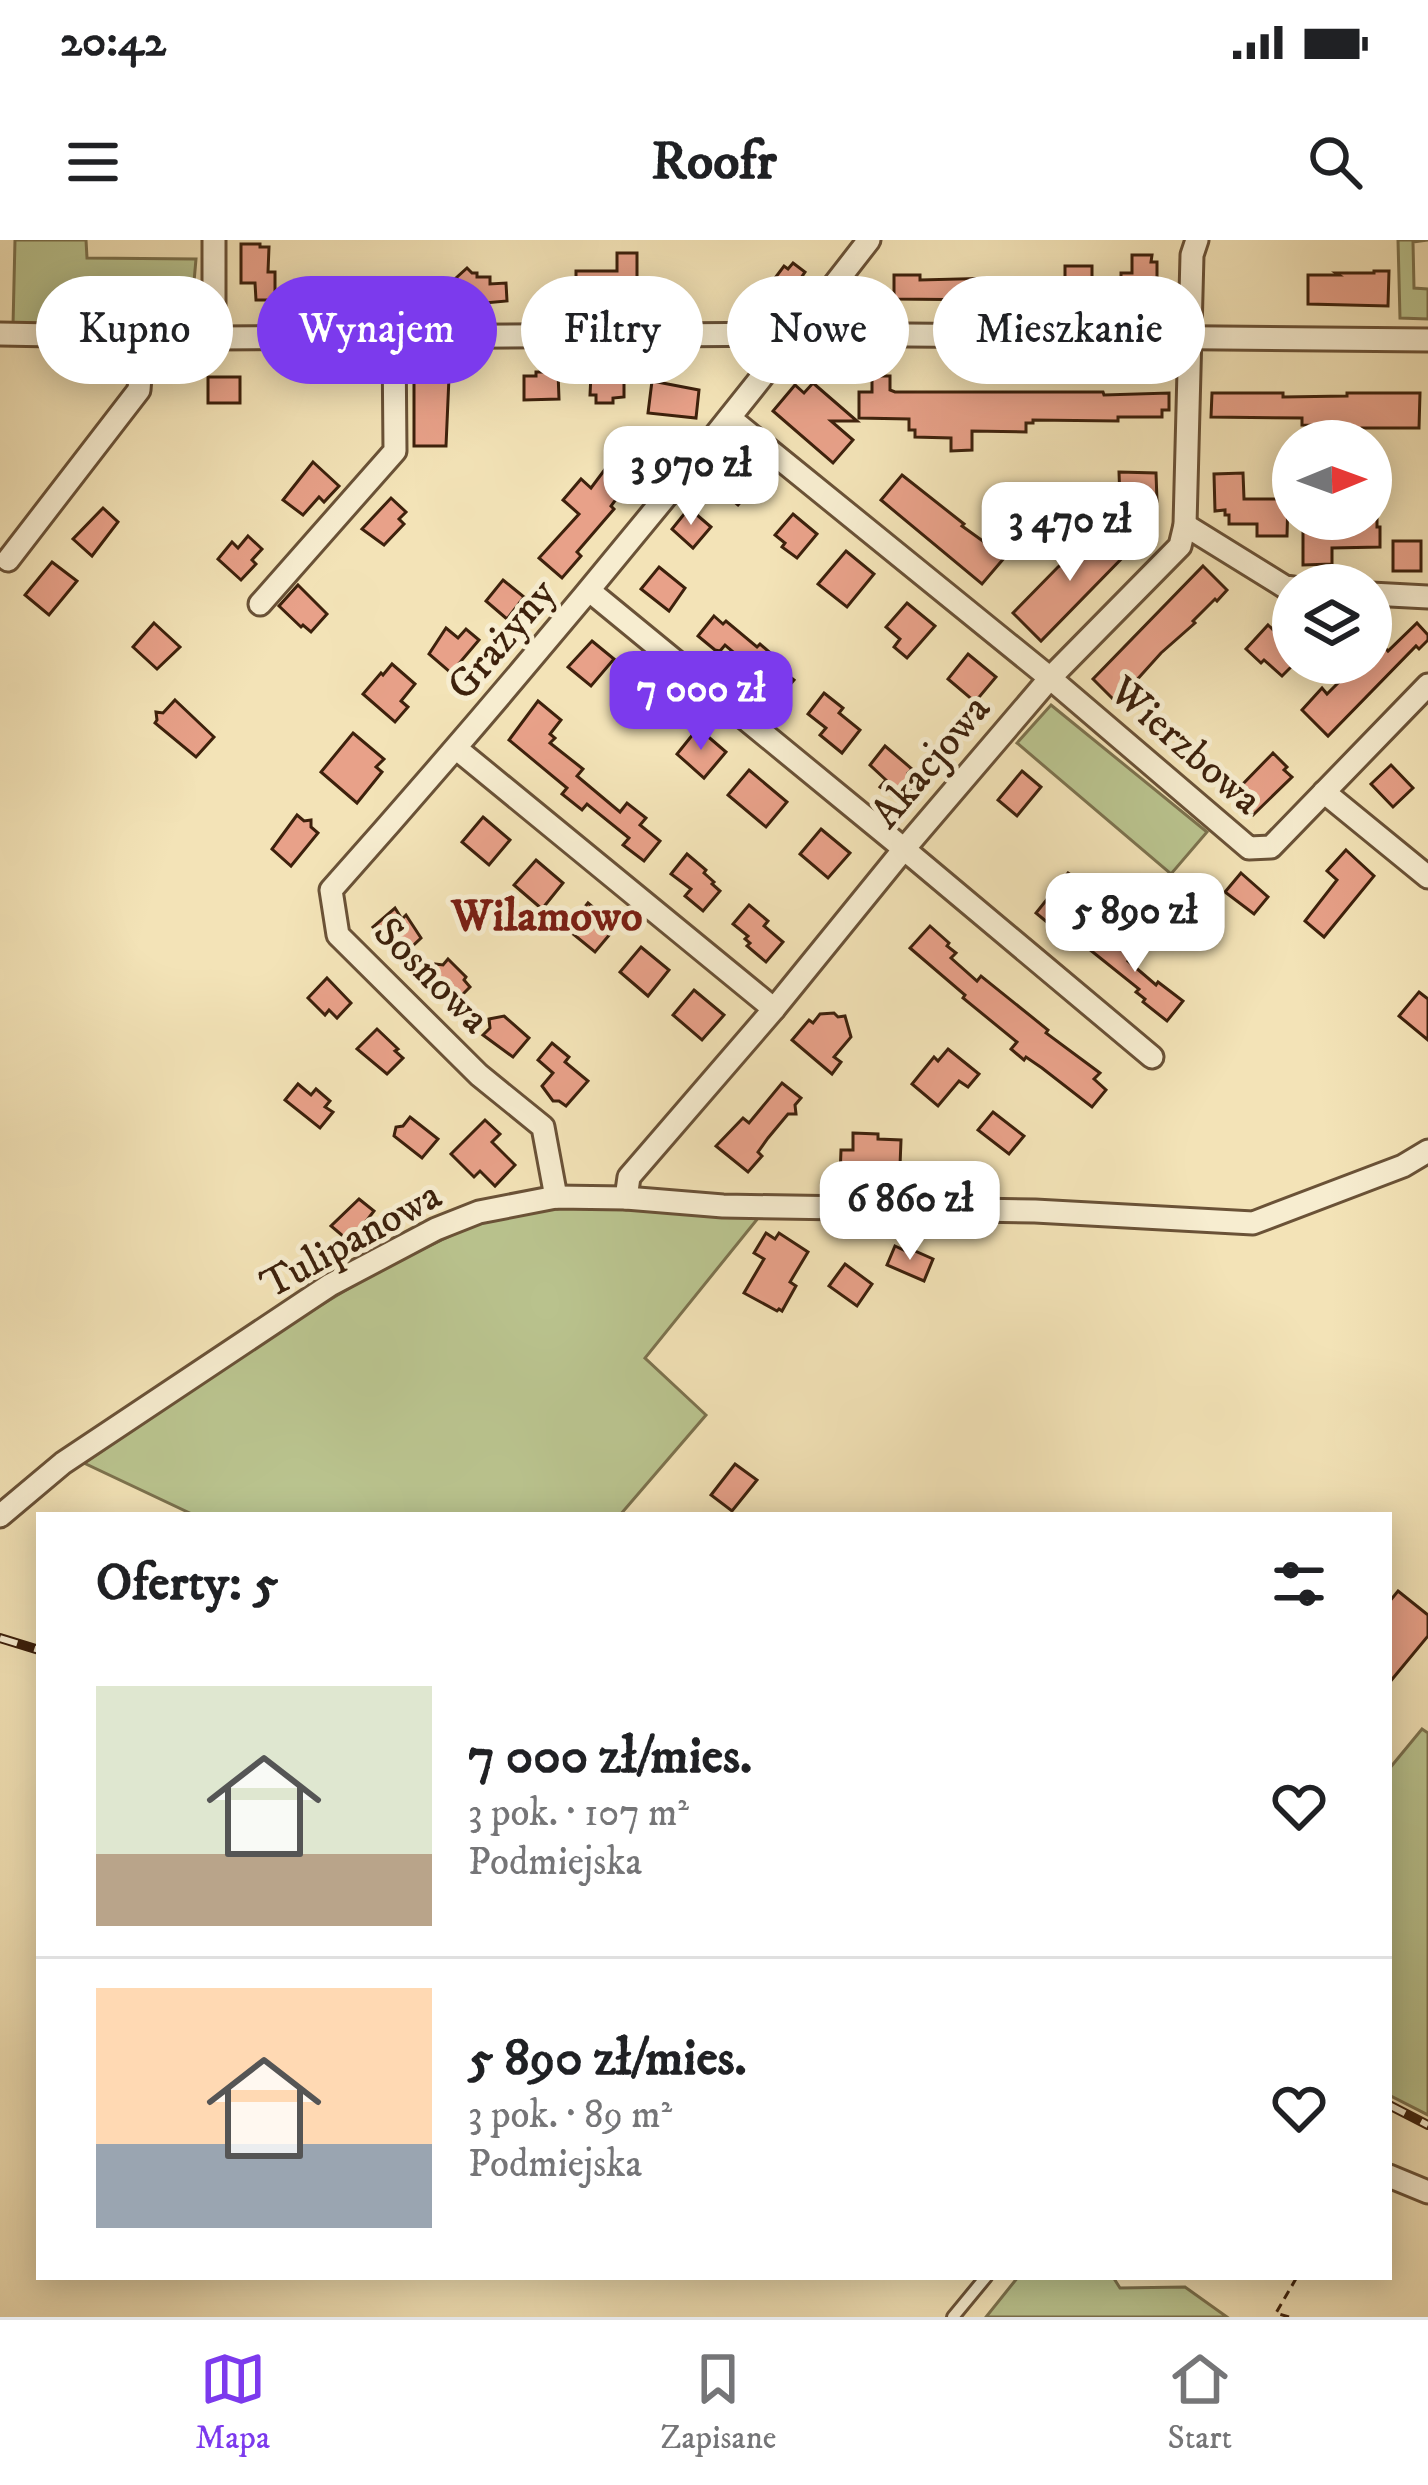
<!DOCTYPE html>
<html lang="pl">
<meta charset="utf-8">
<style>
body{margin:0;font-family:"IM FELL DW Pica",serif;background:#f2f2f2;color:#202124;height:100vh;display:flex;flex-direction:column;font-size:45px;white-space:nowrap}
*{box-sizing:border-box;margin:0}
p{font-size:39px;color:#757577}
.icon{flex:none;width:66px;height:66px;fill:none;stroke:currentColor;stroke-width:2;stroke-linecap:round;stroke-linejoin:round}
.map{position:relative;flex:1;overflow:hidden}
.drawer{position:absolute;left:36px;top:1272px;width:1356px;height:768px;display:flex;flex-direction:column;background:#fff;border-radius:0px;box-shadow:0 6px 30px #0003}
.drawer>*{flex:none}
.guide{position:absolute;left:36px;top:36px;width:1356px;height:108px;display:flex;gap:24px}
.needle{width:78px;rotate:89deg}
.tools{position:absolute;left:1272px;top:180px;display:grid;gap:24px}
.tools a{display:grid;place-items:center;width:120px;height:120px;border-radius:50%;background:#fff;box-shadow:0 6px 30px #0003;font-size:60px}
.price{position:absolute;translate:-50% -102px;padding:0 27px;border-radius:24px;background:#fff;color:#222;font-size:39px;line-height:78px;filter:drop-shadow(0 3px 6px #0008)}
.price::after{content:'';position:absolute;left:50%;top:72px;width:36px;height:27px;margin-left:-18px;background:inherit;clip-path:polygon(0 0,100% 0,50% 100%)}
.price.selected{background:#7c3aed;color:#fff}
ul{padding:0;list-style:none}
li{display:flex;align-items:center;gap:36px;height:300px;padding:0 60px}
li+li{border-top:3px solid #e0e0e0}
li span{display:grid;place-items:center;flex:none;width:336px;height:240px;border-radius:0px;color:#555}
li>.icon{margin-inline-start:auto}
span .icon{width:144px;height:144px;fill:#fffc;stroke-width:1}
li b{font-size:51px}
h2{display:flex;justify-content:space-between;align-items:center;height:144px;padding:0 60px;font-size:51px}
.pill{padding:0 42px;border-radius:54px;background:#fff;box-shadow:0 6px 30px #0003;font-size:42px;line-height:108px}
.pill.selected{background:#7c3aed;color:#fff}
.status{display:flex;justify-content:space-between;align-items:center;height:84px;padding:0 60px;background:#fff;direction:ltr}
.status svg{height:33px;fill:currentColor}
header{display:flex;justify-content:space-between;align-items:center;height:156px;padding:0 60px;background:#fff;font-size:54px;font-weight:800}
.menu{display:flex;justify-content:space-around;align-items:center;height:168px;border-top:3px solid #e0e0e0;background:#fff;font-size:33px;color:#757577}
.menu a{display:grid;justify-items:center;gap:6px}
.menu .selected{color:#7c3aed}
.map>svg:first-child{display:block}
.green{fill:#bac48f;stroke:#7c724e;stroke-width:3}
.building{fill:#e8a189;stroke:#3d210c;stroke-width:3}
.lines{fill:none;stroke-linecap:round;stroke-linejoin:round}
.lane-casing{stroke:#6a5237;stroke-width:16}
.street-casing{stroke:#6a5237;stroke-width:27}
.path{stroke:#3d210c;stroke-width:3;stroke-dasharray:9 6;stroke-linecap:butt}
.lane{stroke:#f7edd0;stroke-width:10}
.street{stroke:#f7edd0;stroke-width:21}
.rail-casing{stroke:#3d210c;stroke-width:10}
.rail{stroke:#f7edd0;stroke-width:6;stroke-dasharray:18;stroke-linecap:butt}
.labels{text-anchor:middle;stroke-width:10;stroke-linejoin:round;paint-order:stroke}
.street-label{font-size:42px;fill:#3d210c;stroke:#f7edd0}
.neighbourhood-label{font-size:45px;font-weight:bold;fill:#7a1f14;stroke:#f7edd0}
</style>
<div class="status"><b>20:42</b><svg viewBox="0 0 49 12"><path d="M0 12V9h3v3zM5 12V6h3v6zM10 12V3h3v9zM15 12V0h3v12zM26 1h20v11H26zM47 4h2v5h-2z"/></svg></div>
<header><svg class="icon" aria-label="menu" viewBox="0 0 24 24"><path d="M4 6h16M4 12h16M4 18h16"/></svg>Roofr<svg class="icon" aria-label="search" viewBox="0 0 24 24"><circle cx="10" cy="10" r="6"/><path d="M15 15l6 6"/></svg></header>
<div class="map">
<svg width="1428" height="2077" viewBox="0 0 1428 2077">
<rect width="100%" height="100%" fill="#f3e3b7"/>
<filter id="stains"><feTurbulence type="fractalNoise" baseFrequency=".00167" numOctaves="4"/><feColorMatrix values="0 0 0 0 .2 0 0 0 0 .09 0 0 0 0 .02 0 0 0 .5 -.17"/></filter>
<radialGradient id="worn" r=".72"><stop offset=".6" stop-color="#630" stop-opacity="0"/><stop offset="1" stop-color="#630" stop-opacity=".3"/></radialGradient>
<g class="green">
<polygon points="15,0 86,0 87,18 196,19 191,76 173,86 13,86"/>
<polygon points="1398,0 1428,0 1413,2 1414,48 1428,49 1428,79 1400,78"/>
<polygon points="1051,465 1207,592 1171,634 1017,503"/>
<polygon points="567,960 759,977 645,1118 706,1175 620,1275 194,1275 84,1223 290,1084 379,1030 471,986"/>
<polygon points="1422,1489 1428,1493 1428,1875 1389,1855 1389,1529"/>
<polygon points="1018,2037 1113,2037 1120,2048 1185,2047 1227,2077 986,2077"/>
</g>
<g class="building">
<polygon points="241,4 260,4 260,7 269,7 268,32 275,32 275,60 256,60 255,43 241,43"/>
<polygon points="617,13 637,13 637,39 629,39 630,56 617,56 617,63 604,63 604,66 576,63 576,53 571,49 576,45 576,31 617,31"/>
<polygon points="1132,15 1152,15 1151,22 1157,22 1157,61 1132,61 1132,51 1121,51 1121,33 1132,33"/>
<polygon points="793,23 805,32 801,38 805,41 787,67 774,70 767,65 766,50 784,26 788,29"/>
<polygon points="1065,26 1092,26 1092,55 1083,56 1083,61 1060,61 1060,43 1065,43"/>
<polygon points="467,28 472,33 477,33 477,37 490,37 490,44 506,43 507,61 462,65 461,43 456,38"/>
<polygon points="1374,31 1389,31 1388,66 1308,64 1308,35 1339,35 1336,33 1374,33"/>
<polygon points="894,35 920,35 920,40 997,38 997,60 894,59"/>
<polygon points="536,132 558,132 559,159 524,160 524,136 536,136"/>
<polygon points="591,134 624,134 624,157 613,158 613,163 596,163 596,155 590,155"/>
<polygon points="872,136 890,136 890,150 895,152 1103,152 1104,155 1169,153 1169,170 1162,170 1162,177 1118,177 1118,181 1033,180 1033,183 1026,183 1026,192 972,191 972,210 951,211 951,198 915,197 915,190 909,190 909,179 859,178 859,152 872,152"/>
<rect x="208" y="137" width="32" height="26"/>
<polygon points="414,137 449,137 446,206 414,206"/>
<polygon points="652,141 699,150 696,178 648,173"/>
<polygon points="813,143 857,181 831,181 853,200 833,223 773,171 795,145 804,153"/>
<polygon points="1212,153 1283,153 1283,157 1347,156 1347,153 1420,153 1419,188 1362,188 1362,197 1347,197 1347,186 1302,185 1302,178 1211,177"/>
<polygon points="624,204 623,239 631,239 611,266 614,269 577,312 581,316 562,338 539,318 579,274 563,260 581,239 591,248"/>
<polygon points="313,222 339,246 324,262 319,257 303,275 283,260"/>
<polygon points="740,224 760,240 738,265 726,255 730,251 720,243"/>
<polygon points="1119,232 1156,233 1157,261 1120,261"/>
<polygon points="1243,233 1244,259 1288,259 1287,296 1257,296 1257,284 1229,284 1229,275 1225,275 1225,270 1215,271 1214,234"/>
<polygon points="902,235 964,284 962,286 1005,317 982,344 881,260"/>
<polygon points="391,258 406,272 399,279 404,284 384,305 362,289"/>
<polygon points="103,268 118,282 92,316 73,299"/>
<polygon points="689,268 711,287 693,308 672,289"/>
<polygon points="793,274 817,294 797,318 782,307 785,303 775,295"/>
<polygon points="1347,279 1377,279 1377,287 1380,287 1380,307 1332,308 1332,324 1303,325 1303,286 1347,286"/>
<polygon points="1105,288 1129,311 1041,401 1013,373 1058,327"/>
<polygon points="248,296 262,309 252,320 256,324 241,340 218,319 232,302 238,308"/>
<rect x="1393" y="301" width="28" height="30"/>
<polygon points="846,311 874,334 847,367 818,344"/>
<polygon points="52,322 77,341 49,375 25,355"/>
<polygon points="1203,326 1227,350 1217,361 1215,359 1193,381 1195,383 1161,413 1134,443 1137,445 1116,462 1093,439"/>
<polygon points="659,327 685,348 669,371 641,349"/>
<polygon points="503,340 524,357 507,379 486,361"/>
<polygon points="298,345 327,374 311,392 303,385 301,387 279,366"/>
<polygon points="907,363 935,386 907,418 894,407 900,399 886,387"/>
<polygon points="714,376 723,384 726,381 757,407 760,404 788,428 785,433 794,440 777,460 758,444 764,438 725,405 720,411 715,410 698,396"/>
<polygon points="154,383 180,407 157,429 133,407"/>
<polygon points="1417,383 1428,395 1428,400 1419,409 1416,406 1328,496 1302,470 1322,448 1327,454 1358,423 1371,423 1371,410 1379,401 1388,411"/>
<polygon points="1268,385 1285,401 1293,394 1293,425 1282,436 1264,420 1261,423 1246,409"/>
<polygon points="446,388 458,398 466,389 479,400 451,433 429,414"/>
<polygon points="592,401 614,419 591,446 568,427"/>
<polygon points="968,414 996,437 975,462 948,439"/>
<polygon points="392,424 415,444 401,461 408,467 395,482 363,454 381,433 383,435"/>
<polygon points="637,438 664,461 659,467 666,472 656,483 650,478 643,486 616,463"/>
<polygon points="824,453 843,468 839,473 860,490 842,513 820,495 826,488 808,474"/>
<polygon points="175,460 214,497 196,517 155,483 157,480 156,472 163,473"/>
<polygon points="538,461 561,480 550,494 555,498 550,503 583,529 577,536 620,572 627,563 646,578 640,585 660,601 644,621 623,605 629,598 587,564 582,570 562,554 567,548 509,500"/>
<polygon points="698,488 726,512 704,538 677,514"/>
<polygon points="353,493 384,519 376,527 382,532 357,563 321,532"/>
<polygon points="885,506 912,529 908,533 917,541 900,562 880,547 886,540 870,525"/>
<polygon points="1273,513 1287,527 1284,530 1292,537 1253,575 1236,559 1243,552 1239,548"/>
<polygon points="1391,525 1413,548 1393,567 1371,544"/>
<polygon points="749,530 787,562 766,587 728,555"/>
<polygon points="1022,531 1041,547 1017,576 998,560"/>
<polygon points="297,575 304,581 311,580 311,587 318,593 291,626 272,609"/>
<polygon points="483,577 510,600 489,625 462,602"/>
<polygon points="821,589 850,613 828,638 800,614"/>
<polygon points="1346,610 1374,636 1324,697 1305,681 1337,640 1327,631"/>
<polygon points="687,614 706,630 704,633 714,642 712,644 720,651 703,671 685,656 691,649 671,634"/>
<polygon points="536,620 563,643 542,669 514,645"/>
<polygon points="1068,633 1092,650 1092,658 1076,676 1073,674 1059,692 1036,673"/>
<polygon points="1241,633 1268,657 1254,674 1225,652"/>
<polygon points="588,663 616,687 595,712 567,689"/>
<polygon points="749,665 768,681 764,686 783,702 766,722 747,706 750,703 745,699 748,696 733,684"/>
<polygon points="395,668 402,679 406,675 421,698 402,716 373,687"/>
<polygon points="930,686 949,703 947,706 956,713 951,718 977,741 981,736 1048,790 1046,793 1100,833 1094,839 1106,850 1092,867 1042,828 1026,817 1024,820 1011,809 1017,802 963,758 965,755 910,708"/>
<polygon points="1115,691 1130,703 1125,710 1133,715 1128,721 1156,745 1158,742 1183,761 1167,781 1143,762 1145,759 1136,752 1139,749 1089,709 1103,692 1110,698"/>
<polygon points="641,707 669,730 648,756 620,732"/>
<polygon points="448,719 466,737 464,740 470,747 457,760 451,753 448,756 430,737 435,732 435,724 443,725"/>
<polygon points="327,738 351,763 337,778 329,770 325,775 308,758"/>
<polygon points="694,750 724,775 702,800 673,775"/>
<polygon points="1419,752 1428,759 1428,800 1399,776"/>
<polygon points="834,773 838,777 845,776 851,797 834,817 841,822 832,834 792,800 809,780 813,783 820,774"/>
<polygon points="504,776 529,798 513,817 483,795 490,788 489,779"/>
<polygon points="377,789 398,809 395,811 403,818 387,834 357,809"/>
<polygon points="552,803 569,817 565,822 588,841 566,866 559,861 553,861 542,846 553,833 538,820"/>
<polygon points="948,809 979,834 968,847 959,841 938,866 912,844 934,817 938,821"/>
<polygon points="782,843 801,858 795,865 796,874 788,874 768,898 758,912 762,916 748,932 716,906 743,878 749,883"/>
<polygon points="298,844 311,855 316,849 330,861 325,867 333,872 320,888 285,860"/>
<polygon points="993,872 1024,896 1009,914 978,890"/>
<polygon points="410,877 438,899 422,918 394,896 396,887 403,886"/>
<polygon points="485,880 500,894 492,902 515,925 495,946 480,931 474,937 451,914"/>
<polygon points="853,893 878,894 878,899 901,900 900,926 858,925 857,938 840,937 841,910 853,910"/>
<polygon points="359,959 374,971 350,1002 331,986"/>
<polygon points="766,993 775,999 779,993 808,1012 790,1042 796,1046 782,1071 779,1069 777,1071 744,1053 764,1019 754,1013"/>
<polygon points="895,1006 906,1011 908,1008 933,1019 924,1041 887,1025"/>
<polygon points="845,1024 872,1044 857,1066 829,1046"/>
<polygon points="735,1224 757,1240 732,1271 711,1255"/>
<polygon points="1398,1351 1428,1375 1428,1396 1389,1443 1389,1362"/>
</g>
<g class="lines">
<g class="lane-casing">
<polyline id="lane" points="953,2077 986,2037"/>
</g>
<g class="street-casing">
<g id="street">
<polyline points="214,0 214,98"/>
<polyline points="0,94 214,98 797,94 1428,100"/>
<polyline points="731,179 1050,438 1249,608 1271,607 1428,445"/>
<polyline points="1185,285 1285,347 1293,348"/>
<polyline points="8,320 139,150 143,96"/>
<polyline points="591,352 904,609 1152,817"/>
<polyline points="1371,354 1428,357"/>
<polyline points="260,364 395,211 394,98"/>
<polyline points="457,509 774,769"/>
<polyline points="1324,552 1428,637"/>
<path d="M556 957 543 887 479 835 338 695 331 650C518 440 697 223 869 0"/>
<polyline points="626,958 629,937 774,769 904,609 1050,438 1180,306 1185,285 1192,15 1197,0"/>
<polyline points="0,1276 63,1223 330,1045 436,989 479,972 556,957 626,958 723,966 1035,971 1253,983 1403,926 1428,911"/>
<polyline points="1389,1936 1428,1952"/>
</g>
</g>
<polyline class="path" points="1289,2077 1276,2073 1297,2037"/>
<use href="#lane" class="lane"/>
<use href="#street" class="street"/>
<g class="rail-casing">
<g id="rail">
<polyline points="0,1398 39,1410"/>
<polyline points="1389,1865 1428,1885"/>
</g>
</g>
<use href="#rail" class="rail"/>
</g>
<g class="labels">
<g class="street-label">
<text transform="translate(500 398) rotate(-50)" y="15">Grażyny</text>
<text transform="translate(1187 504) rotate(41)" y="15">Wierzbowa</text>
<text transform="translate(929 520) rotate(-50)" y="15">Akacjowa</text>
<text transform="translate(433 734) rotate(45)" y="15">Sosnowa</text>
<text transform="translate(350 998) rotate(-29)" y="15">Tulipanowa</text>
</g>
<g class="neighbourhood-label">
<text x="547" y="690">Wilamowo</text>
</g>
</g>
<rect width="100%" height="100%" filter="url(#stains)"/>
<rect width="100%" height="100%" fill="url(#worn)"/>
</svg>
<div class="tools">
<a><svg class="needle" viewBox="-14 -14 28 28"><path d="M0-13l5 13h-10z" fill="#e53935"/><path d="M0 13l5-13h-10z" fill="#757577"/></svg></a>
<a><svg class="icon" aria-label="layers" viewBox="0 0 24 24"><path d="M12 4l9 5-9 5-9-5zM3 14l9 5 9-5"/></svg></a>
</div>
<b class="price" style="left:691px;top:288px">3 970 zł</b>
<b class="price" style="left:1070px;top:344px">3 470 zł</b>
<b class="price selected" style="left:701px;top:513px">7 000 zł</b>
<b class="price" style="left:1135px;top:735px">5 890 zł</b>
<b class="price" style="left:910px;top:1023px">6 860 zł</b>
<div class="guide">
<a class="pill">Kupno</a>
<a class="pill selected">Wynajem</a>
<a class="pill">Filtry</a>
<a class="pill">Nowe</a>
<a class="pill">Mieszkanie</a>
</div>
<section class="drawer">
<h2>Oferty: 5<svg class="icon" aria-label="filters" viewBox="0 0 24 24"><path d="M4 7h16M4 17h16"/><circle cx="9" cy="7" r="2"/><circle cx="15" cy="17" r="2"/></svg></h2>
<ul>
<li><span style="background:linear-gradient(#dfe7d0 70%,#b9a48a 0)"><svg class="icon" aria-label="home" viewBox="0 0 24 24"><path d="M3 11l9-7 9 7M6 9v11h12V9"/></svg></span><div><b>7 000 zł/mies.</b><p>3 pok. · 107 m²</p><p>Podmiejska</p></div><svg class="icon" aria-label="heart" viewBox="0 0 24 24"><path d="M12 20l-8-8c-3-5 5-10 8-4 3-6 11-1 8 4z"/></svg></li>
<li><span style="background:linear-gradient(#ffd9b3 65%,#9aa5b1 0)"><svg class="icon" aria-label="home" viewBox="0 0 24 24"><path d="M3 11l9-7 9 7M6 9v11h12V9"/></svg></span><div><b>5 890 zł/mies.</b><p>3 pok. · 89 m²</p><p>Podmiejska</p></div><svg class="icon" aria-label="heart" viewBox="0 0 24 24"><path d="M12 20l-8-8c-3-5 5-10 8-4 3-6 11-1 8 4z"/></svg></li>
</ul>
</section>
</div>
<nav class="menu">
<a class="selected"><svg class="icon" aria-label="map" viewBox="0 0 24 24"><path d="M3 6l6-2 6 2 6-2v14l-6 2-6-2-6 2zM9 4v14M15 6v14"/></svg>Mapa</a>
<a><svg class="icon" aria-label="saved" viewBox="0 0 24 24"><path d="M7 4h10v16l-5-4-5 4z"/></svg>Zapisane</a>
<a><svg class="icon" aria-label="home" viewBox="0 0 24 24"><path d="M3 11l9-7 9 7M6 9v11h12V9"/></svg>Start</a>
</nav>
